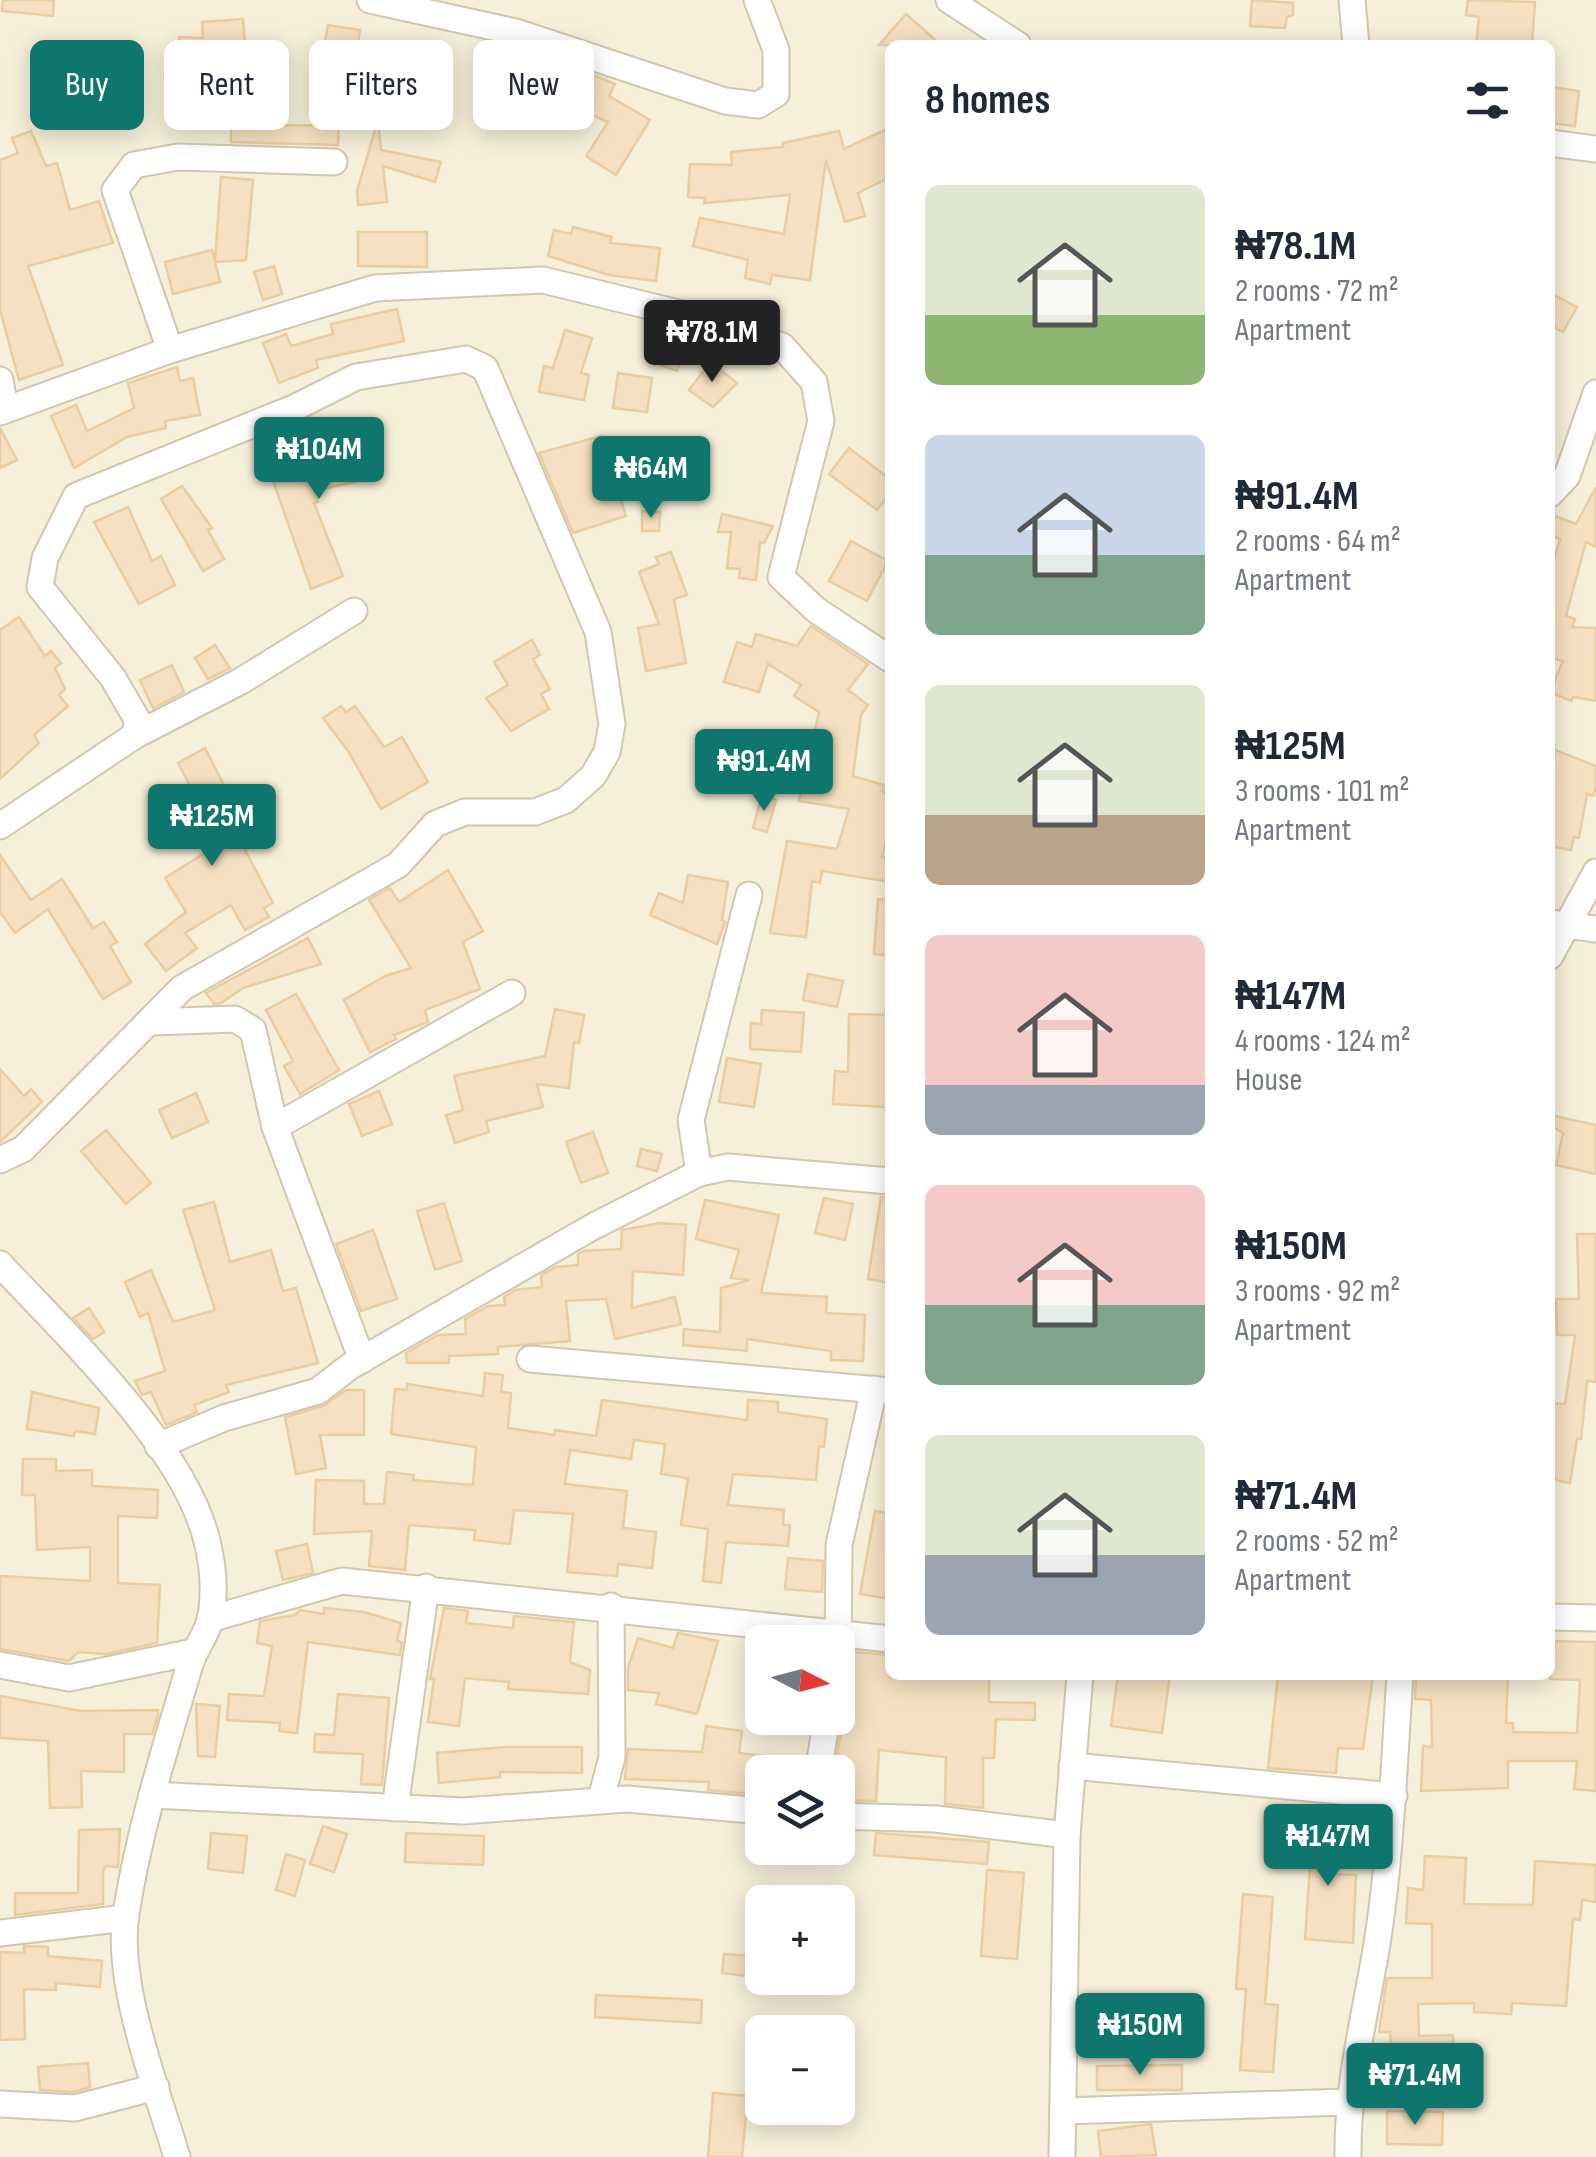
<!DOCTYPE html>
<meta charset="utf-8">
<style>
body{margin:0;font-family:"Sofia Sans Condensed",sans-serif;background:#f6f6f7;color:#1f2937;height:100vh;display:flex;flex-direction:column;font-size:38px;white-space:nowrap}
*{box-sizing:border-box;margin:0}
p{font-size:32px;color:#747a83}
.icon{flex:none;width:55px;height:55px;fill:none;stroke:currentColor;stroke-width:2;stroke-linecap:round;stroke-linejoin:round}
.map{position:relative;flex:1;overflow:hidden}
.drawer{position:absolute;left:885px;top:40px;width:670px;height:1640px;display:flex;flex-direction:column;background:#fff;border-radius:15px;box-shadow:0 5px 25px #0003}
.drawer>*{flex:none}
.hud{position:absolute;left:30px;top:40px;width:705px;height:90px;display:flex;gap:20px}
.needle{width:65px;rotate:96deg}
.buttons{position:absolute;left:745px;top:1625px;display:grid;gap:20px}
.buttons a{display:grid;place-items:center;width:110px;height:110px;border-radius:15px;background:#fff;box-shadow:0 5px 25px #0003;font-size:50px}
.price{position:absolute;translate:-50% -85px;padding:0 22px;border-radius:10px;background:#0f766e;color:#fff;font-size:32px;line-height:65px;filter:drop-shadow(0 2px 5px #0008)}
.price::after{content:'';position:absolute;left:50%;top:60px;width:30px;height:22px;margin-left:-15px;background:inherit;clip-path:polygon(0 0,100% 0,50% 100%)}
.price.current{background:#222;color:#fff}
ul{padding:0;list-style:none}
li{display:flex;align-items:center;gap:30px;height:250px;padding:0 40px}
li span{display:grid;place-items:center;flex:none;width:280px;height:200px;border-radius:15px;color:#555}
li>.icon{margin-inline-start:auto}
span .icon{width:120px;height:120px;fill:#fffc;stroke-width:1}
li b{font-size:42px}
h2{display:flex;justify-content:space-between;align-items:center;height:120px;padding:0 40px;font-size:42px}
.chip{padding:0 35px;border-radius:15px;background:#fff;box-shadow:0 5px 25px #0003;font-size:35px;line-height:90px}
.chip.current{background:#0f766e;color:#fff}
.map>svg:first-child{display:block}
.residential{fill:#f6efd9;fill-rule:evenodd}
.building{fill:#f5e1c1;stroke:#e9cca0;stroke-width:2.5}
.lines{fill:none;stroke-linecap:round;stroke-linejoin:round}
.minor-casing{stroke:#d2c6af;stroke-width:29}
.minor{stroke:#fff;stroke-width:25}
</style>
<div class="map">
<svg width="1596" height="2157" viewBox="0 0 1596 2157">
<rect width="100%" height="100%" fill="#fefbeb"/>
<path class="residential" d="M0 0H1596V2157H0ZM890 45H1550V1675H890ZM762 1642H838V1718H762ZM762 1772H838V1848H762ZM762 1902H838V1978H762ZM762 2032H838V2108H762Z"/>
<g class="building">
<polygon points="3,0 54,0 53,16 2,11"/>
<polygon points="1252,0 1293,3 1293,15 1287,17 1285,28 1250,26"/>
<polygon points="1468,0 1535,2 1532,45 1476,45 1479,17 1466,15"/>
<polygon points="906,14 941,45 879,45"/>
<polygon points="243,19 246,57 199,60 202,113 174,114 172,84 179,84 179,37 203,38 202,22"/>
<polygon points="328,25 360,30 353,75 320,70"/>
<polygon points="583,71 615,84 609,96 650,120 616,175 586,156 608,122 568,104"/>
<polygon points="1550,87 1579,91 1575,126 1550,123"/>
<polygon points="378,120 381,150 441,162 435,182 383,166 387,202 358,205 357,191"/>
<polygon points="339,125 338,145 231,142 231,126"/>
<polygon points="885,130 890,140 890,177 858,193 865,216 845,222 826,160 810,280 772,275 770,284 745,278 748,260 693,246 700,218 784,234 790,195 704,203 705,198 688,197 690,164 732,165 731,152 783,147 783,143 839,131 844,149"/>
<polygon points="31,131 46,166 57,163 70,210 99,201 113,243 28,266 63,365 19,380 0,310 0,160 18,153 12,138"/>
<polygon points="221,177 253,180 246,260 215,262 220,282 173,294 165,262 212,250 215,261"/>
<polygon points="573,227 612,237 610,243 660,248 656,281 609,275 548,256 554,230 571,234"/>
<polygon points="358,232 427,232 427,267 358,266"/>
<polygon points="274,266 282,294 263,300 254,272"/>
<polygon points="1550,293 1577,307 1563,332 1550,325"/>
<polygon points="397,309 404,341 316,360 318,368 279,383 263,343 286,334 291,346 333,334 331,324"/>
<polygon points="666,327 691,334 677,371 653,362"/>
<polygon points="565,330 592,338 581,373 589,375 584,400 539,392 544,366 553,368"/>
<polygon points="710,362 737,383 713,407 689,390"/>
<polygon points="177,367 180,381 193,378 200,415 165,421 166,428 127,437 74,468 51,416 76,405 87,431 134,408 128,383"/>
<polygon points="618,373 652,378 647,412 613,408"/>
<polygon points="0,428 17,460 0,468"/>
<polygon points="362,435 372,478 314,491 318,502 314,503 343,576 311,589 271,475 320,458 317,445"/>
<polygon points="601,436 626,516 573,533 539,453"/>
<polygon points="849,448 890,479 890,493 877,510 829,474"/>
<polygon points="182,486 212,528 208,530 224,559 203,571 161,499"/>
<polygon points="1596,487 1596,547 1586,542 1566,616 1575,619 1572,627 1596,628 1596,701 1573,697 1571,701 1550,692 1563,661 1550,657 1550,574 1560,539 1550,535 1550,514 1576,524"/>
<polygon points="128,507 152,561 161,556 175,585 139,604 94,522"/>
<polygon points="642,511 660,512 659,531 642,531"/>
<polygon points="722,514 773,526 764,543 760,542 756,580 739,578 740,569 727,568 731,532 718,532"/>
<polygon points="851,541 888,561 867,601 829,581"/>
<polygon points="671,552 687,595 674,599 686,663 646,671 638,628 659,624 639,572 659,564 656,557"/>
<polygon points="19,617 45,656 51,651 61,663 55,668 65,689 59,695 68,706 34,735 39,743 0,779 0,630"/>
<polygon points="811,626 868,664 848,690 868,705 861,715 853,776 884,785 882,791 890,794 890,828 882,857 890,858 890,882 822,871 820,883 812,881 806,937 770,933 787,841 837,849 849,809 799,801 819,712 794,696 801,685 768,664 759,692 724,682 737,642 752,647 756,634 797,646"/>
<polygon points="532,640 540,655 533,659 550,689 541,694 549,709 511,731 486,698 508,685 494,662"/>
<polygon points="215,645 230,668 208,679 195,658"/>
<polygon points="172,665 184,692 153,708 140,680"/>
<polygon points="341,706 346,712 355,706 384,747 402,737 428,782 381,809 348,751 323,718"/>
<polygon points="205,748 254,844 245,850 273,903 264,908 269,917 245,930 231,905 185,933 197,948 166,971 145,944 186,912 165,878 221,843 178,763"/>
<polygon points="1550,748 1596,766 1596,787 1593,796 1587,794 1579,838 1574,837 1571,850 1550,846"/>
<polygon points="762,795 776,800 767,832 753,828"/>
<polygon points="0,855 31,900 62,879 93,928 104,922 117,942 110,946 131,982 103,999 48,909 15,933 0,912"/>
<polygon points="448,870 483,931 463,942 480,989 425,1010 428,1022 394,1035 396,1039 370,1052 344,1000 385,976 411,968 369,900 390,888 399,902"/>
<polygon points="688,875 728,882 722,920 725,922 717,944 650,915 659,893 683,903"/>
<polygon points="878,899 890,900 890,955 874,954"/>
<polygon points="308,938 321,964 243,988 221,1003 214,1004 206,993"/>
<polygon points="808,974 843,981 837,1007 803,1000"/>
<polygon points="296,994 339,1070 300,1094 284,1066 293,1061 266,1010"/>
<polygon points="555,1009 584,1015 579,1043 574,1042 569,1088 537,1084 543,1107 486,1121 489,1132 455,1143 446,1115 463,1110 454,1076 545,1056"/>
<polygon points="762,1010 804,1013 801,1052 750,1049 751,1023 761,1024"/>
<polygon points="849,1014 890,1015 890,1096 886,1107 833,1104 835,1071 848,1072"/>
<polygon points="727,1058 761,1064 754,1107 719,1102"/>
<polygon points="0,1069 24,1096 31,1089 42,1102 0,1142"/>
<polygon points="379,1091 392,1124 362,1136 349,1104"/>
<polygon points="196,1093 208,1122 172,1138 159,1110"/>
<polygon points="1550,1115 1596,1125 1596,1174 1556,1165 1563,1133 1550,1125"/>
<polygon points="106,1130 151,1183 126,1204 81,1151"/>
<polygon points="593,1132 608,1173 581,1183 566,1142"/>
<polygon points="641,1149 662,1154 657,1171 637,1166"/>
<polygon points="881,1197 890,1197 890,1283 868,1279"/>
<polygon points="824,1198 853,1204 845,1240 815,1233"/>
<polygon points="705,1200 779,1215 761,1293 827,1297 826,1313 865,1315 863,1361 831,1360 831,1351 747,1339 747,1351 683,1345 684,1329 720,1332 721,1288 750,1280 731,1278 739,1250 696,1239"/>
<polygon points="214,1202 230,1262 271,1250 283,1291 296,1288 318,1363 226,1385 229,1392 194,1405 197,1412 166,1425 151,1392 142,1395 135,1381 165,1371 148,1313 140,1317 125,1282 151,1270 173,1322 215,1310 183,1210"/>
<polygon points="444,1203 462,1261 435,1270 417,1211"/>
<polygon points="660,1223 686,1225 683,1275 633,1271 632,1308 675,1297 681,1324 615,1339 606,1299 566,1301 570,1341 498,1347 498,1354 449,1356 449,1363 407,1363 406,1353 438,1335 466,1334 465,1319 488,1306 505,1305 504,1297 515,1290 542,1287 541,1275 556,1267 578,1265 578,1254 584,1251 621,1249 622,1230"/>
<polygon points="373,1230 397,1299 361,1311 336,1244"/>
<polygon points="1577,1234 1596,1234 1596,1382 1587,1381 1581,1439 1577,1439 1570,1483 1550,1479 1550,1403 1565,1404 1575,1335 1557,1335 1556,1299 1579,1299"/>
<polygon points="89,1308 104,1332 93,1339 73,1318"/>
<polygon points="485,1373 503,1375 501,1392 511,1393 508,1428 554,1435 555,1430 596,1436 602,1400 747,1420 748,1400 778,1402 778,1412 827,1419 824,1447 819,1446 816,1480 733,1474 728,1505 784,1510 783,1525 790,1525 788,1546 726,1542 721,1583 703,1581 708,1529 681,1525 688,1478 661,1474 665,1444 634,1440 631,1459 570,1450 565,1484 627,1491 623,1528 656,1532 652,1568 618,1564 617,1576 567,1572 573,1514 514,1510 510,1544 474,1540 475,1530 409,1525 405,1570 369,1566 372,1531 314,1534 316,1480 364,1481 364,1504 384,1504 387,1472 414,1475 413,1480 473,1485 476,1447 391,1434 395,1389 407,1390 407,1384 483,1396"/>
<polygon points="346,1390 364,1390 364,1435 320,1435 326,1468 296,1474 285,1417 323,1406"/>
<polygon points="32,1392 99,1408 95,1434 75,1431 74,1436 27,1429"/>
<polygon points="23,1459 56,1459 56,1471 92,1470 92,1486 158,1490 157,1518 118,1516 118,1583 160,1585 157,1643 106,1654 78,1652 69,1661 0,1649 0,1576 90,1581 90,1547 37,1550 35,1495 22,1495"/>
<polygon points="875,1511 890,1513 890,1599 860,1594"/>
<polygon points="307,1544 313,1573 283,1580 276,1551"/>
<polygon points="788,1558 823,1561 822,1592 785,1589"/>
<polygon points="324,1608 364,1612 401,1623 397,1641 402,1642 400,1655 308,1642 297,1733 279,1731 280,1723 227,1720 229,1694 264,1696 272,1646 257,1643 260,1621 295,1615 300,1610 324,1614"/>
<polygon points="444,1608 468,1611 466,1623 513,1628 514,1616 574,1622 570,1662 590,1670 588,1694 508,1689 509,1682 465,1678 459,1726 428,1722 434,1679 430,1679"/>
<polygon points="678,1633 718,1641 697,1714 656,1704 659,1693 628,1690 628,1668 638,1638 673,1648"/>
<polygon points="1550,1641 1596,1642 1596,1791 1574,1789 1577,1761 1508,1761 1508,1788 1421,1791 1423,1746 1432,1747 1431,1700 1415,1699 1416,1675 1508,1676 1506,1723 1513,1723 1513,1732 1577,1733 1580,1680 1550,1679"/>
<polygon points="854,1652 890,1655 890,1678 989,1675 989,1702 1035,1703 1035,1720 996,1719 994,1758 983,1758 983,1808 945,1804 946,1757 879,1750 876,1801 838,1800 834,1772 843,1720 838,1682 840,1672 852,1663"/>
<polygon points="1118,1675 1170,1675 1162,1733 1111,1726"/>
<polygon points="1278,1675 1373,1675 1363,1749 1338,1748 1336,1773 1268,1768"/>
<polygon points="338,1694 389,1698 382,1785 361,1784 363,1754 314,1752 315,1734 334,1735"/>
<polygon points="0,1696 81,1711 158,1710 158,1716 152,1734 124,1734 124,1772 81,1771 82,1807 50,1808 48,1741 0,1738"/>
<polygon points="196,1704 220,1706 215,1757 198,1756"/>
<polygon points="706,1726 742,1731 739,1753 803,1761 802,1772 762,1772 762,1795 708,1790 709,1782 625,1779 628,1749 702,1752"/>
<polygon points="505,1747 582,1747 582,1773 500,1772 500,1777 439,1783 437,1753"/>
<polygon points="1314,1809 1334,1810 1330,1874 1356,1875 1353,1943 1305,1939"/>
<polygon points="323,1826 347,1834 334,1872 310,1864"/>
<polygon points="120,1829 118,1867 105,1866 103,1872 103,1904 15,1915 15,1893 78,1893 79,1830"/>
<polygon points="211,1833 247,1836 243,1873 208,1869"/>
<polygon points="406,1833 484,1836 483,1865 405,1862"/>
<polygon points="876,1833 989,1842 987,1864 874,1855"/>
<polygon points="286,1854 305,1860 295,1896 276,1890"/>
<polygon points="1425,1856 1466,1858 1464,1904 1533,1905 1535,1861 1596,1865 1596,1902 1582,1900 1580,1920 1573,1919 1566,2006 1512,2003 1511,2014 1474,2012 1474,2003 1418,2004 1419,2036 1453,2035 1455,2078 1393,2080 1390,2032 1379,2032 1387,1978 1432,1978 1432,1924 1406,1923 1408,1888 1423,1890"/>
<polygon points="987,1870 1024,1873 1017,1959 981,1956"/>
<polygon points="1243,1894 1273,1897 1265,2004 1278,2005 1273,2072 1240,2070 1246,1989 1236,1989"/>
<polygon points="24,1946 48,1947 48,1956 102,1961 100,1987 56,1983 56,1990 24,1989 25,2039 0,2040 0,1952 24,1953"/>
<polygon points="724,1954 750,1956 748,1976 722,1973"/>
<polygon points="596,1995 702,2000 701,2023 595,2017"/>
<polygon points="88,2063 90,2087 73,2092 40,2090 38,2067"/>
<polygon points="1182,2065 1182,2090 1097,2090 1097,2066"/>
<polygon points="713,2093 748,2096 742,2157 708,2157"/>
<polygon points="1387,2111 1443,2112 1442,2145 1387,2144"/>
<polygon points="1151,2124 1156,2155 1101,2157 1098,2131"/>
</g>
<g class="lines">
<g class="minor-casing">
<g id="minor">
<polyline points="370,0 516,32 725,101 758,105 776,94 776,50 757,0"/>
<polyline points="949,0 1018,45"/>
<polyline points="1352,0 1356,45"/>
<polyline points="1550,143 1596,149"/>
<polyline points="170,350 115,190 134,165 178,157 334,162"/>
<polyline points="0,380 5,409"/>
<polyline points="0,412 170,350 375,288 543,280 682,314 782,346 814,382 821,421 781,577 816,610 890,659"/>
<polyline points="1550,494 1567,476 1596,393"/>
<polyline points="134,736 241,681 354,611"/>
<polyline points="0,826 134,736 138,721 113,678 40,587 45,558 76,496 296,407 356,377 466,359 485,368 598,632 612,724 607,752 593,776 566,800 535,812 465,812 435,824 398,865 182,988 23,1149 0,1160"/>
<polyline points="1550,923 1596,929"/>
<polyline points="1550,956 1596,872"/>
<polyline points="153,1022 235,1019 253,1030 275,1127 362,1360"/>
<polyline points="275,1127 512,993"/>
<polyline points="699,1173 691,1120 749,895"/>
<path d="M0 1264C66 1335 184 1446 207 1541 213 1565 215 1592 211 1616 208 1633 195 1648 190 1664 166 1746 139 1829 126 1914 115 1983 157 2090 177 2157"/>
<polyline points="530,1359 890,1391"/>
<polyline points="158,1446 224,1418 318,1391 349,1367 594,1226 699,1173 728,1167 890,1181"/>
<polyline points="1550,1617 1596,1618"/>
<polyline points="210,1619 342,1581 890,1639"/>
<polyline points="838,1656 839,1545 874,1389"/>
<polyline points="0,1665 69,1678 193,1652"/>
<polyline points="1072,1766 1394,1796"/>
<polyline points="818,1772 827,1718"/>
<polyline points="152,1795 463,1811 627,1799 762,1811"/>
<polyline points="601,1799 612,1757 611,1606"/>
<polyline points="395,1808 426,1587"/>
<polyline points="838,1816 936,1819 1067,1835"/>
<polyline points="0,1933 125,1918"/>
<polyline points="0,2104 75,2108 156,2087"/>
<polyline points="1063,2111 1347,2102"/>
<polyline points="1062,2157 1067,1835 1080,1675"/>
<path d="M1348 2157C1347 2084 1365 2016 1377 1944 1391 1855 1394 1765 1400 1675"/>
</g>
</g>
<use href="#minor" class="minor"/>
</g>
</svg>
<div class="buttons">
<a><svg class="needle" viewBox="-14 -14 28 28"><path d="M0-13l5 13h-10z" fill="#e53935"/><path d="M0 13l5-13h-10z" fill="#747a83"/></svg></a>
<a><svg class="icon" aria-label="layers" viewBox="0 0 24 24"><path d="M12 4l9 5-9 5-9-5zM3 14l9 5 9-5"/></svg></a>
<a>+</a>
<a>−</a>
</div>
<b class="price current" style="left:712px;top:385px">₦78.1M</b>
<b class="price" style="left:319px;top:502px">₦104M</b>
<b class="price" style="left:651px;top:521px">₦64M</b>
<b class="price" style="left:764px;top:814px">₦91.4M</b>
<b class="price" style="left:212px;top:869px">₦125M</b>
<b class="price" style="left:1328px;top:1889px">₦147M</b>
<b class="price" style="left:1140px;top:2078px">₦150M</b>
<b class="price" style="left:1415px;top:2128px">₦71.4M</b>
<div class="hud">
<a class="chip current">Buy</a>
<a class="chip">Rent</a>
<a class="chip">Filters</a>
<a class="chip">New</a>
</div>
<section class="drawer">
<h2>8 homes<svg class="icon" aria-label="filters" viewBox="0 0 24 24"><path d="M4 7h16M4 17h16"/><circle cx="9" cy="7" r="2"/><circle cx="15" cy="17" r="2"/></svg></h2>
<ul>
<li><span style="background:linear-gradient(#dfe7d0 65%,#8fb573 0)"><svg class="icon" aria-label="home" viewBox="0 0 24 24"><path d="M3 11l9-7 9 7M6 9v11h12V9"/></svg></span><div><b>₦78.1M</b><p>2 rooms · 72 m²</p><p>Apartment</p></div></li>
<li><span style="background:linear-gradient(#c9d6e8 60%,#7fa58c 0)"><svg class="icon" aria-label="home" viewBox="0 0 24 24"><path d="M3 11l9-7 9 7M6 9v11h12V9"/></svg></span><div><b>₦91.4M</b><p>2 rooms · 64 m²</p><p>Apartment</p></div></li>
<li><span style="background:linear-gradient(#dfe7d0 65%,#b9a48a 0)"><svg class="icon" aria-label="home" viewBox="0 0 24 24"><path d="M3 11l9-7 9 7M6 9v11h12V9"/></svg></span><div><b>₦125M</b><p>3 rooms · 101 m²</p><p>Apartment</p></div></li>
<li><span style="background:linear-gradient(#f6c9c9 75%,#9aa5b1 0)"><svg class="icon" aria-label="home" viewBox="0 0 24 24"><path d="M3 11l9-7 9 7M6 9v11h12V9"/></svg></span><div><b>₦147M</b><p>4 rooms · 124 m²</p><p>House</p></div></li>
<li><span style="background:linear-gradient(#f6c9c9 60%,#7fa58c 0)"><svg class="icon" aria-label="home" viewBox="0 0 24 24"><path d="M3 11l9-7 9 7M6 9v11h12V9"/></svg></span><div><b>₦150M</b><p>3 rooms · 92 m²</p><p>Apartment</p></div></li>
<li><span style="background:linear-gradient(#dfe7d0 60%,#9aa5b1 0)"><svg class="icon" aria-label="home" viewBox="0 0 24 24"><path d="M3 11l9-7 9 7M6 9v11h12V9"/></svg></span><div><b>₦71.4M</b><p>2 rooms · 52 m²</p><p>Apartment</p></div></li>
</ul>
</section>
</div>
